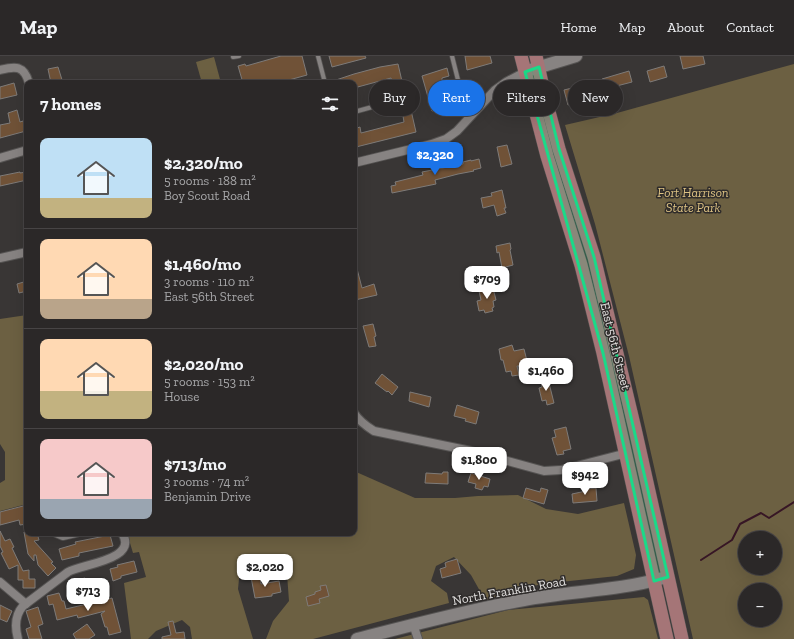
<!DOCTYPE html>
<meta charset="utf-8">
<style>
body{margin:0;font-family:"Zilla Slab",serif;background:#333030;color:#f1f3f6;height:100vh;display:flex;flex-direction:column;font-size:15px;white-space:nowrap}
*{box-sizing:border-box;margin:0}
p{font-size:13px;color:#a6a6a8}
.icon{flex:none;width:22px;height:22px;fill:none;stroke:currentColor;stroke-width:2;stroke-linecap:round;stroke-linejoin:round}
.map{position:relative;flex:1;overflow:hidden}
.details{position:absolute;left:24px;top:24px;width:333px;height:456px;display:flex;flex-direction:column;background:#2b2828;border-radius:8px;box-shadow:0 4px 16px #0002,0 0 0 1px #474445}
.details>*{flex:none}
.guide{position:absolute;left:369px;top:24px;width:365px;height:36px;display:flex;gap:8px}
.buttons{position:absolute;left:738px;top:475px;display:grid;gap:8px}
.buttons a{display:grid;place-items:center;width:44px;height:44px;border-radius:50%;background:#2b2828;box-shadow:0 4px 16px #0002,0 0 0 1px #474445;font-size:20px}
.price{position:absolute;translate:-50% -34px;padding:0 9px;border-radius:8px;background:#fff;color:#222;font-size:13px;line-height:26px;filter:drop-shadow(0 1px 2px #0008)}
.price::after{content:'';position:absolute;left:50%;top:24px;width:12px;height:9px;margin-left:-6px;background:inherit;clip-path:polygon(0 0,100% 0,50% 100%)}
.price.active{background:#1a73e8;color:#fff}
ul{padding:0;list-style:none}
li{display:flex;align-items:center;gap:12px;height:100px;padding:0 16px}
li+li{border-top:1px solid #474445}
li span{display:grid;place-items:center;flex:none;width:112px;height:80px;border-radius:8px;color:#555}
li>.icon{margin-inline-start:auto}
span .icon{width:48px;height:48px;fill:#fffc;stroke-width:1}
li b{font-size:17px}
h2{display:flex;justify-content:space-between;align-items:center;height:48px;padding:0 16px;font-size:17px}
.tag{padding:0 14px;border-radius:18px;background:#2b2828;box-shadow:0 4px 16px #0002,0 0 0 1px #474445;font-size:14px;line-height:36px}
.tag.active{background:#1a73e8;color:#fff}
header{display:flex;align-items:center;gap:24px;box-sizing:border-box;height:56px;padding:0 20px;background:#2b2828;border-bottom:1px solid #474445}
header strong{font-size:19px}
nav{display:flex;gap:22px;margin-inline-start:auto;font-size:14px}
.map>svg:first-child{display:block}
.green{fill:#6c6042;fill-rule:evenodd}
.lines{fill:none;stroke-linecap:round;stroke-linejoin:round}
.stream{stroke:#371625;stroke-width:2}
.building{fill:#705237;stroke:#7e7b79}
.lane-casing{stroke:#565453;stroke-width:5.5}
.street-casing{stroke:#565453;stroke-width:10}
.secondary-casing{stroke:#565453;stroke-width:14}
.primary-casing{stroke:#565453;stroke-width:14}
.lane{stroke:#878382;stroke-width:4}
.street{stroke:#878382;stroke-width:8}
.secondary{stroke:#878382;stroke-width:12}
.primary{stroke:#a57577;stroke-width:13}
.marked{fill:#1bd988;fill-opacity:0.2;stroke:#1bd988;stroke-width:3;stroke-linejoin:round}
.labels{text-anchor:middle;stroke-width:3;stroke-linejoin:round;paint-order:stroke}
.park-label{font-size:13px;font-style:italic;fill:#ddc283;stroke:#2f2c2b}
.street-label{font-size:13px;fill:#e2e0df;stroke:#2f2c2b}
</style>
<header>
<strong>Map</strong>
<nav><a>Home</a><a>Map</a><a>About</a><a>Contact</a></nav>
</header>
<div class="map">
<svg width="794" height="583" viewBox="0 0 794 583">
<rect width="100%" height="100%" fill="#393635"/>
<g class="green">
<polygon points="214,1 221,27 202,27 196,6"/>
<path d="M794 8V583H693L629 300 595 168 565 69 617 57ZM745 482H775V512H745ZM745 534H775V564H745Z"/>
<polygon points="27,259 27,448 0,455 0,427 5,424 5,396 0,388 0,263"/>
<polygon points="354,415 415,442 455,442 478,440 518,439 546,453 578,458 624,447 636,499 634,513 617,520 541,528 485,544 471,519 454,501 436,510 431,525 447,537 449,547 313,583 266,583 273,565 289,545 287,518 266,510 240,513 238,533 253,583 192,583 190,571 182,564 156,575 148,583 131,583 124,527 146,521 139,496 133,497 127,477 354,477"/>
<polygon points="644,541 648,544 658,583 395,583 508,554"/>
</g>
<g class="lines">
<polyline class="stream" points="701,504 732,484 740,468 761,457 769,462 794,446"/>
</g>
<g class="building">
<polygon points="281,0 302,0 307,19 278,27 243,27 238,10 245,8 246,10"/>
<polygon points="329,0 365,0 366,2 332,11"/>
<polygon points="465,0 490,0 492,7 467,14"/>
<polygon points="680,0 703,0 705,8 683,13"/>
<polygon points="398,8 404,34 397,36 395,28 393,29 391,22 354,32 354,27 333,27 333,25 354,18 380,11"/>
<polygon points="664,10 667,21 650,26 647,15"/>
<polygon points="58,11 63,27 51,27 48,13"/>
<polygon points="447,12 449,20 442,22 442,24 437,26 441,42 447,41 447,43 455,40 457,48 432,55 422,20"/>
<polygon points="629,15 632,26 605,33 602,23"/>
<polygon points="583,26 583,29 589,27 592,39 575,43 577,47 568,49 564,34 576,31 575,28"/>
<polygon points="14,27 17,39 0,43 0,31"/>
<polygon points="410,50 416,76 356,91 354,85 354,73 360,71 361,77 404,66 403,60 404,60 402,52"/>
<polygon points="17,54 20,66 23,65 26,75 0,82 0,69 10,67 8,57"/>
<polygon points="507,89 512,108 501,111 497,91"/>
<polygon points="479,103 481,112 473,114 474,115 458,118 435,124 436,128 392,137 391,130 396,129 395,126 423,119 422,116 463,108 463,106 471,104 471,105"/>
<polygon points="20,116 20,117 27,116 27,124 0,130 0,120"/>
<polygon points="502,134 506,152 504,152 506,157 497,160 494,149 483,152 481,142 492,140 491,137"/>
<polygon points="510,187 511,193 510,194 513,209 502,212 499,196 497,197 496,190"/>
<polygon points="356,209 362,232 374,228 377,239 355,244 354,210"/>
<polygon points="27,225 27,235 19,237 17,228"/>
<polygon points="493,232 496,244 493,245 494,251 492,252 493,255 485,257 484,254 479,255 477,245 481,244 479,235"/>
<polygon points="373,268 376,280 374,281 376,290 369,291 363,270"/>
<polygon points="512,289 514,295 524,293 527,305 520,306 521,310 517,310 519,319 512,320 511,315 506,316 503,304 501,304 499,293"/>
<polygon points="382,318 398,331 392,339 388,335 387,336 375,327"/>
<polygon points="548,323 554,347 547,349 546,344 542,345 539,332 542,331 541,325"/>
<polygon points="410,336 431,341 429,351 409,345"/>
<polygon points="457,349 479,356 476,368 465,365 466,363 454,360"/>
<polygon points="566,371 571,393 563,395 564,398 557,399 552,382 556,381 554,374"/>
<polygon points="443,416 448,416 448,428 425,427 426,417 442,418"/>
<polygon points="471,417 490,423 488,431 484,430 482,434 475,432 476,428 468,426"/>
<polygon points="526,432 540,436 541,432 548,434 544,448 523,442"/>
<polygon points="596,432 597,445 573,447 572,438 586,435 586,433"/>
<polygon points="27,449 27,468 20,469 19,464 0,469 0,456"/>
<polygon points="0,475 5,485 10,483 14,491 12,492 23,515 29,514 29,523 35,523 35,532 23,532 23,524 18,524 18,509 9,513 1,497 3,496 0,490"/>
<polygon points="24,476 26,477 37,477 39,484 34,485 53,506 51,507 56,512 48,520 38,509 36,499 34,499 34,505 28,498"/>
<polygon points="110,479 113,490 79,497 79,500 62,504 59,493 76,488 75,486"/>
<polygon points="457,503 461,517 442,522 440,513 446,511 445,507 447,506"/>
<polygon points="134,505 137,516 121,520 121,522 113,525 110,513 118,511 117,509"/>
<polygon points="260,520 261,528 279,525 281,536 272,538 272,540 255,542 251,521"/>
<polygon points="85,522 88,533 71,537 68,526"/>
<polygon points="326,529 329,540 319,543 320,547 308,550 306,541 315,538 315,536 321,534 320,530"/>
<polygon points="59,537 62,545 64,545 66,553 112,542 121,576 109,579 107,571 105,571 101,558 105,555 78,562 77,559 57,564 53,548 49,549 47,540"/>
<polygon points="0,549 12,555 7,566 0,563"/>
<polygon points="38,551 43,568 38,570 42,583 29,583 26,573 31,571 26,555"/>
<polygon points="173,565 176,577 184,576 185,583 162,583 162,581 171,579 168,566"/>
<polygon points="87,568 95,579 89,583 76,583 73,578"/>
</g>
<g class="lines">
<g class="lane-casing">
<g id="lane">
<polyline points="318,0 325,27"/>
<polyline points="452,0 463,44"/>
<polyline points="233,1 239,0"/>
<polyline points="354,56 412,40"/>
</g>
</g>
<g class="street-casing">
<g id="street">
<path d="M0 14C15 10 24 9 29 27"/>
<polyline points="0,102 27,94"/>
<polyline points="354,107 432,88 446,83 457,75 495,34 506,26 525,16"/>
<polyline points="0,202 27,196"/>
<path d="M354 357C359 365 366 370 374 375L471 395 544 415 561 414 627 397"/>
<polyline points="56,477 63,480 76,477"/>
<polyline points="0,526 26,548"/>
<polyline points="413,568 418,583"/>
<path d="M18 583C15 572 15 559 23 550L68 516C82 508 139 504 122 477"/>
</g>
</g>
<g class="secondary-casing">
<g id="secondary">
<polyline points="530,14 576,0"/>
<path d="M357 583C413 569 468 554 524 544 570 535 618 535 663 522"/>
</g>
</g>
<g class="primary-casing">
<g id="primary">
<polyline points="521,0 547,100 581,209 603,297 667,583"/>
<polyline points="536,0 545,41 559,93 594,201 635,373 682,583"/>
</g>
</g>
<use href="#lane" class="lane"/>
<use href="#street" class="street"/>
<use href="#secondary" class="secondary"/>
<use href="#primary" class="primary"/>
</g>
<path class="marked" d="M539 11 559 93 594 201 668 521 654 525 603 297 525 16Z"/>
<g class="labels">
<g class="park-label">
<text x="693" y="141">Fort Harrison<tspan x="693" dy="15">State Park</tspan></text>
</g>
<g class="street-label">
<text transform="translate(616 290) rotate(76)" y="5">East 56th Street</text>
<text transform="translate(509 534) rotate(-10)" y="5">North Franklin Road</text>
</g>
</g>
</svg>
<div class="buttons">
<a>+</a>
<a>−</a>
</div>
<b class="price active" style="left:435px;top:120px">$2,320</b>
<b class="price" style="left:487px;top:244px">$709</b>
<b class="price" style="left:546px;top:336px">$1,460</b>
<b class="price" style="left:479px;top:425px">$1,800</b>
<b class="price" style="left:585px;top:440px">$942</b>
<b class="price" style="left:265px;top:532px">$2,020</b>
<b class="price" style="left:88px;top:556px">$713</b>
<div class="guide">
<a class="tag">Buy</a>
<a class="tag active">Rent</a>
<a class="tag">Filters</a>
<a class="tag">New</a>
</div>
<section class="details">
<h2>7 homes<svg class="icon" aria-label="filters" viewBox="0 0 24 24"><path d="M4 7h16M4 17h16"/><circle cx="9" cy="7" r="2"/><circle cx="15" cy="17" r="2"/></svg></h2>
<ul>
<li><span style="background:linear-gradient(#bfe0f5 75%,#c2b280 0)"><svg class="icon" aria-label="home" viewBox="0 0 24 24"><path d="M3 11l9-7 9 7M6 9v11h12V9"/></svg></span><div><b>$2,320/mo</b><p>5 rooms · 188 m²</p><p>Boy Scout Road</p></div></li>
<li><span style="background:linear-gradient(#ffd9b3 75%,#b9a48a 0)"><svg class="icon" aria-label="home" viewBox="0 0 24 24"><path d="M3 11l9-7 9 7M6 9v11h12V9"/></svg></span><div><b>$1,460/mo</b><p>3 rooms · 110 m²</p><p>East 56th Street</p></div></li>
<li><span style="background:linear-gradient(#ffd9b3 65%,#c2b280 0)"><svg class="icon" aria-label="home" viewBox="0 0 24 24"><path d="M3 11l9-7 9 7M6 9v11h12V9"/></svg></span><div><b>$2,020/mo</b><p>5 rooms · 153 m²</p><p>House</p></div></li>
<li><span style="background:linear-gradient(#f6c9c9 75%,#9aa5b1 0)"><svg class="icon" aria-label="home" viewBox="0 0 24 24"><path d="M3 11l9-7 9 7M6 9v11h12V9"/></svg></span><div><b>$713/mo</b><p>3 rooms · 74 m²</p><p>Benjamin Drive</p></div></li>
</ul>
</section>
</div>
